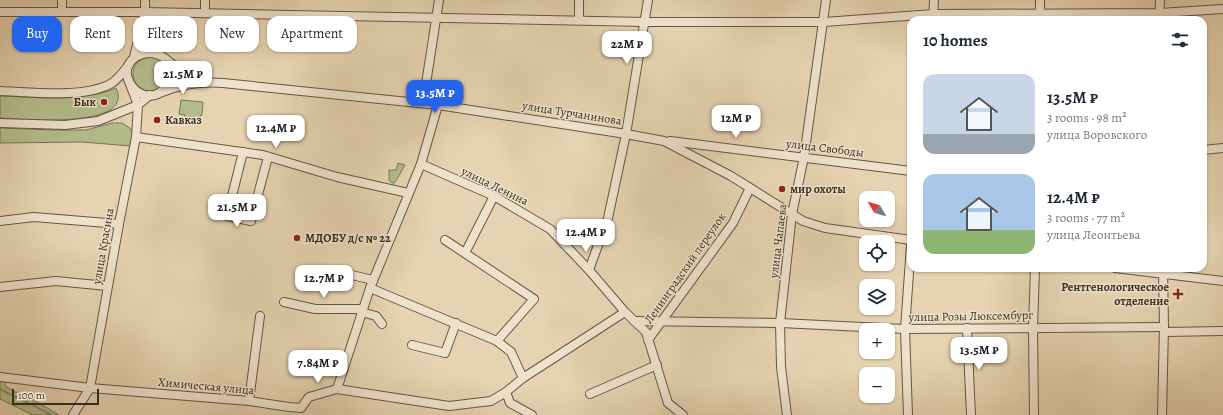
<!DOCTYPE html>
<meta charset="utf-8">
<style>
body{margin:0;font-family:Alegreya,serif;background:#f6f6f7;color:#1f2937;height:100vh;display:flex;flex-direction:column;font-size:15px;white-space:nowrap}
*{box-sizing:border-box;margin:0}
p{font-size:13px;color:#747a83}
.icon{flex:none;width:22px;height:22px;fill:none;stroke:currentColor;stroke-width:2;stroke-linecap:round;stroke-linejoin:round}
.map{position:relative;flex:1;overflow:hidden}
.details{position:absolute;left:907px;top:16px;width:300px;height:256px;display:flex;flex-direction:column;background:#fff;border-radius:12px;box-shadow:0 1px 3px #0004}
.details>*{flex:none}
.top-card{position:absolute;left:12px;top:16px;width:380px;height:36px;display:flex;gap:8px}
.needle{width:26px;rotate:308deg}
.fabs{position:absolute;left:859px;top:191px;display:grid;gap:8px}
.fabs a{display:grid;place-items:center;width:36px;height:36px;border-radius:8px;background:#fff;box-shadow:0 1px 3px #0004;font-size:20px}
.scale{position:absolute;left:12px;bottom:10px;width:87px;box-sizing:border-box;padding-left:4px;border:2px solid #382e20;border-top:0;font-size:11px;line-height:14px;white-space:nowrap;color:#382e20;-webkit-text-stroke:3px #efe2cc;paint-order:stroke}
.price{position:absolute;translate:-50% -34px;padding:0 9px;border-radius:8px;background:#fff;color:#222;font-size:13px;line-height:26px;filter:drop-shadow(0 1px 2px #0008)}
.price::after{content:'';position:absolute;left:50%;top:24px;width:12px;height:9px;margin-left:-6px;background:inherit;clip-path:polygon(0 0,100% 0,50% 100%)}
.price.active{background:#2563eb;color:#fff}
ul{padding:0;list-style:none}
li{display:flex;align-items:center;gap:12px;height:100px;padding:0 16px}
li span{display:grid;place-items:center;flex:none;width:112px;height:80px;border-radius:12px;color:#555}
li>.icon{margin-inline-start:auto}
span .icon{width:48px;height:48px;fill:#fffc;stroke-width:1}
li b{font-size:17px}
h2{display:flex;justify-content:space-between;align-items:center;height:48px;padding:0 16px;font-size:17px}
.tag{padding:0 14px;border-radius:12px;background:#fff;box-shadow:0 1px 3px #0004;font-size:14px;line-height:36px}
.tag.active{background:#2563eb;color:#fff}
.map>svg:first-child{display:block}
.green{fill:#b4bc8c;stroke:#767556}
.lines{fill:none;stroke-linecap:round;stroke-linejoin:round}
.stream{stroke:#718078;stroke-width:1.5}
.minor-casing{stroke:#645744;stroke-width:10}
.minor{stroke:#efe2cc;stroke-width:8}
.poi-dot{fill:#8f2418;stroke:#efe2cc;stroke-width:1.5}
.labels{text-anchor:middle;stroke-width:3;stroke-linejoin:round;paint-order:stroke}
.poi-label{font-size:12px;font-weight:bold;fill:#382e20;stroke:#efe2cc;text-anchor:start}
.street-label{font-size:12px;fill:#382e20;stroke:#efe2cc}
</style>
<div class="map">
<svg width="1223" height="415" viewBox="0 0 1223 415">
<rect width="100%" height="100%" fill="#e6d3b1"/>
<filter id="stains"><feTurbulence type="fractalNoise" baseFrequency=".005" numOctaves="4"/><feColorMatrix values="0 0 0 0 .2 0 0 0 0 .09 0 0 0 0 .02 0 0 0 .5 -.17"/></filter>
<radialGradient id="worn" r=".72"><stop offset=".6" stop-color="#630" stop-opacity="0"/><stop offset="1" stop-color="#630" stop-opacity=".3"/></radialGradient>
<g class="green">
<polygon points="143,33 153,51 138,53"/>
<circle cx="150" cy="74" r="17"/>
<polygon points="175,71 189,79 172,83"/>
<path d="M116 88C136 130 19 119 0 118V96C38 97 80 103 116 88Z"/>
<polygon points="181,100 203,102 202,115 200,116 199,125 183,123 185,115 179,114"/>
<polygon points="112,123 122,123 130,128 133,134 131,146 82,142 0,143 0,128 53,130 86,130"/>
<path d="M398 163 405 165C401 170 399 178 394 183H392L389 180V170H396Z"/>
<polygon points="0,379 6,380 5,386 15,392 28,394 32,399 59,415 33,415 0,399"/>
</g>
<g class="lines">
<path class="stream" d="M0 389C17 399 35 405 51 415"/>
<g class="minor-casing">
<g id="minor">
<polyline points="1040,0 1040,20"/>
<polyline points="0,12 145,12 645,22 824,22 933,14 1159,13 1223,9"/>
<polyline points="62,12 62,0"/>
<polyline points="205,13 205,0"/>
<path d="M144 17C148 31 151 43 160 55"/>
<polyline points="933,19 934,0"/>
<polyline points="579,20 579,0"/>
<polyline points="1159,20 1160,0"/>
<polyline points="134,57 145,12 145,0"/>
<path d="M167 60C171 69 172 77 166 86 145 117 104 66 143 54 161 48 172 67 186 74 192 77 199 79 206 82"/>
<path d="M0 91C31 92 85 99 112 83 118 79 124 71 129 65"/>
<path d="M157 94C180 85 197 81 223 83L438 105 626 134 664 141 731 176 803 221 825 228 911 240"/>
<polyline points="423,103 439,0"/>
<polyline points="0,123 65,125 98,121 138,105 150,95"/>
<polyline points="136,137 263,155 337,177 408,193"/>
<polyline points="670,141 911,171"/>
<polyline points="1203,150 1223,148"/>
<polyline points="243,152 227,216 251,221 268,157"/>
<polyline points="421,164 494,196 550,229 589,270 625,312 646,332 668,403 683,415"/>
<polyline points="0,221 34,217 119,224"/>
<polyline points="445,240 534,299 497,341"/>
<polyline points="465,253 494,196"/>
<polyline points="1115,268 1223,281"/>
<polyline points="319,270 343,273 373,280"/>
<polyline points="589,270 608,218 626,134 648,0"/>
<polyline points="0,287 56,281 107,286"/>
<polyline points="370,288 497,341 511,352 523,378"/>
<polyline points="284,302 315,309 362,309"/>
<polyline points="361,312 376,316 382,324"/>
<polyline points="634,321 780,323 905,329 1164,327"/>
<polyline points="967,328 971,415"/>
<polyline points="1164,332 1223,331"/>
<polyline points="648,340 733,223 750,188"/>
<polyline points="412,345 445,353 456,323"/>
<polyline points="0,377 90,388 249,401 289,407 301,408 309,397 337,389 449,406 491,401 506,392 510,403 532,415"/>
<polyline points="337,389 370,288 421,164 438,105"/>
<polyline points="506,392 523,378 625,312"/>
<polyline points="590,394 657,365"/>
<polyline points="249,401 260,316"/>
<polyline points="73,415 90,388 119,224 136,137 138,105 128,79"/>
<polyline points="787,415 781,367 780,323 792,214 804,157 826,0"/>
<polyline points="908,415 905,329 911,245"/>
<polyline points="1034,415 1033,328 1035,268"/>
<polyline points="1162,415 1164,327 1163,268"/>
</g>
</g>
<use href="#minor" class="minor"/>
</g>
<g class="poi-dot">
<circle cx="104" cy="102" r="4"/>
<circle cx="157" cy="120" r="4"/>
<circle cx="782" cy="189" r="4"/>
<circle cx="297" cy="238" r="4"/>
<path d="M1176 288h4v4h4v4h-4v4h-4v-4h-4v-4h4z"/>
</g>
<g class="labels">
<g class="poi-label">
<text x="96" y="106" text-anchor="end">Бык</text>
<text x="165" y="124">Кавказ</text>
<text x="790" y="193">мир охоты</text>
<text x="305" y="242">МДОБУ д/с № 22</text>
<text x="1169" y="291" text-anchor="end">Рентгенологическое<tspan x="1169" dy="14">отделение</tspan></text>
</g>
<g class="street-label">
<text transform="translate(572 113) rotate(9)" y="4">улица Турчанинова</text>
<text transform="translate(825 148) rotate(7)" y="4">улица Свободы</text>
<text transform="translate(495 186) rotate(26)" y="4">улица Ленина</text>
<text transform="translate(778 241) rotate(-83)" y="4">улица Чапаева</text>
<text transform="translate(103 246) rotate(-80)" y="4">улица Красина</text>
<text transform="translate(685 268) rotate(-55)" y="4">Ленинградский переулок</text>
<text transform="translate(971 316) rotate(-1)" y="4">улица Розы Люксембург</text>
<text transform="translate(206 386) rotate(5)" y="4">Химическая улица</text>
</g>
</g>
<rect width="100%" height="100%" filter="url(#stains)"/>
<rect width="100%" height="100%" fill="url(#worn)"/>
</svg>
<div class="fabs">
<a><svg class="needle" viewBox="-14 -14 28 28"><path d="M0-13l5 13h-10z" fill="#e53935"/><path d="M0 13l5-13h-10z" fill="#747a83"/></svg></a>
<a><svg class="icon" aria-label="locate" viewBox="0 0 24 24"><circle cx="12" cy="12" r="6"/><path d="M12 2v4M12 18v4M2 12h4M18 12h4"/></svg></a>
<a><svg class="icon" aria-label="layers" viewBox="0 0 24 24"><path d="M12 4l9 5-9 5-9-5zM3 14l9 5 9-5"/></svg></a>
<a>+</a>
<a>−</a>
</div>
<div class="scale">100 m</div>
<b class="price" style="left:627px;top:65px">22M ₽</b>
<b class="price" style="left:183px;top:95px">21.5M ₽</b>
<b class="price active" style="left:435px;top:114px">13.5M ₽</b>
<b class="price" style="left:736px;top:139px">12M ₽</b>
<b class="price" style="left:276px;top:149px">12.4M ₽</b>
<b class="price" style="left:237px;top:228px">21.5M ₽</b>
<b class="price" style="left:586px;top:253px">12.4M ₽</b>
<b class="price" style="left:324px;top:299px">12.7M ₽</b>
<b class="price" style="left:979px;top:371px">13.5M ₽</b>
<b class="price" style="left:318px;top:384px">7.84M ₽</b>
<div class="top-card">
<a class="tag active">Buy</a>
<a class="tag">Rent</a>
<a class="tag">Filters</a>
<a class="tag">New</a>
<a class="tag">Apartment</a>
</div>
<section class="details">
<h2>10 homes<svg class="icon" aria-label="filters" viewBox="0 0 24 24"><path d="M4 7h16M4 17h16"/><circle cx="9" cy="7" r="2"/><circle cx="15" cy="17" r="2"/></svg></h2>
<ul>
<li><span style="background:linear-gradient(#c9d6e8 75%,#9aa5b1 0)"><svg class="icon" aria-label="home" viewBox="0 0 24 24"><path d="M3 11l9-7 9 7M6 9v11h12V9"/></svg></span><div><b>13.5M ₽</b><p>3 rooms · 98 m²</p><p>улица Воровского</p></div></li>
<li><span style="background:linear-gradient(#a9c7e8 70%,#8fb573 0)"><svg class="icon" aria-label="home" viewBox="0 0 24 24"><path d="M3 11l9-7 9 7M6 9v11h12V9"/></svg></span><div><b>12.4M ₽</b><p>3 rooms · 77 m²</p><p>улица Леонтьева</p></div></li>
</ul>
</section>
</div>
